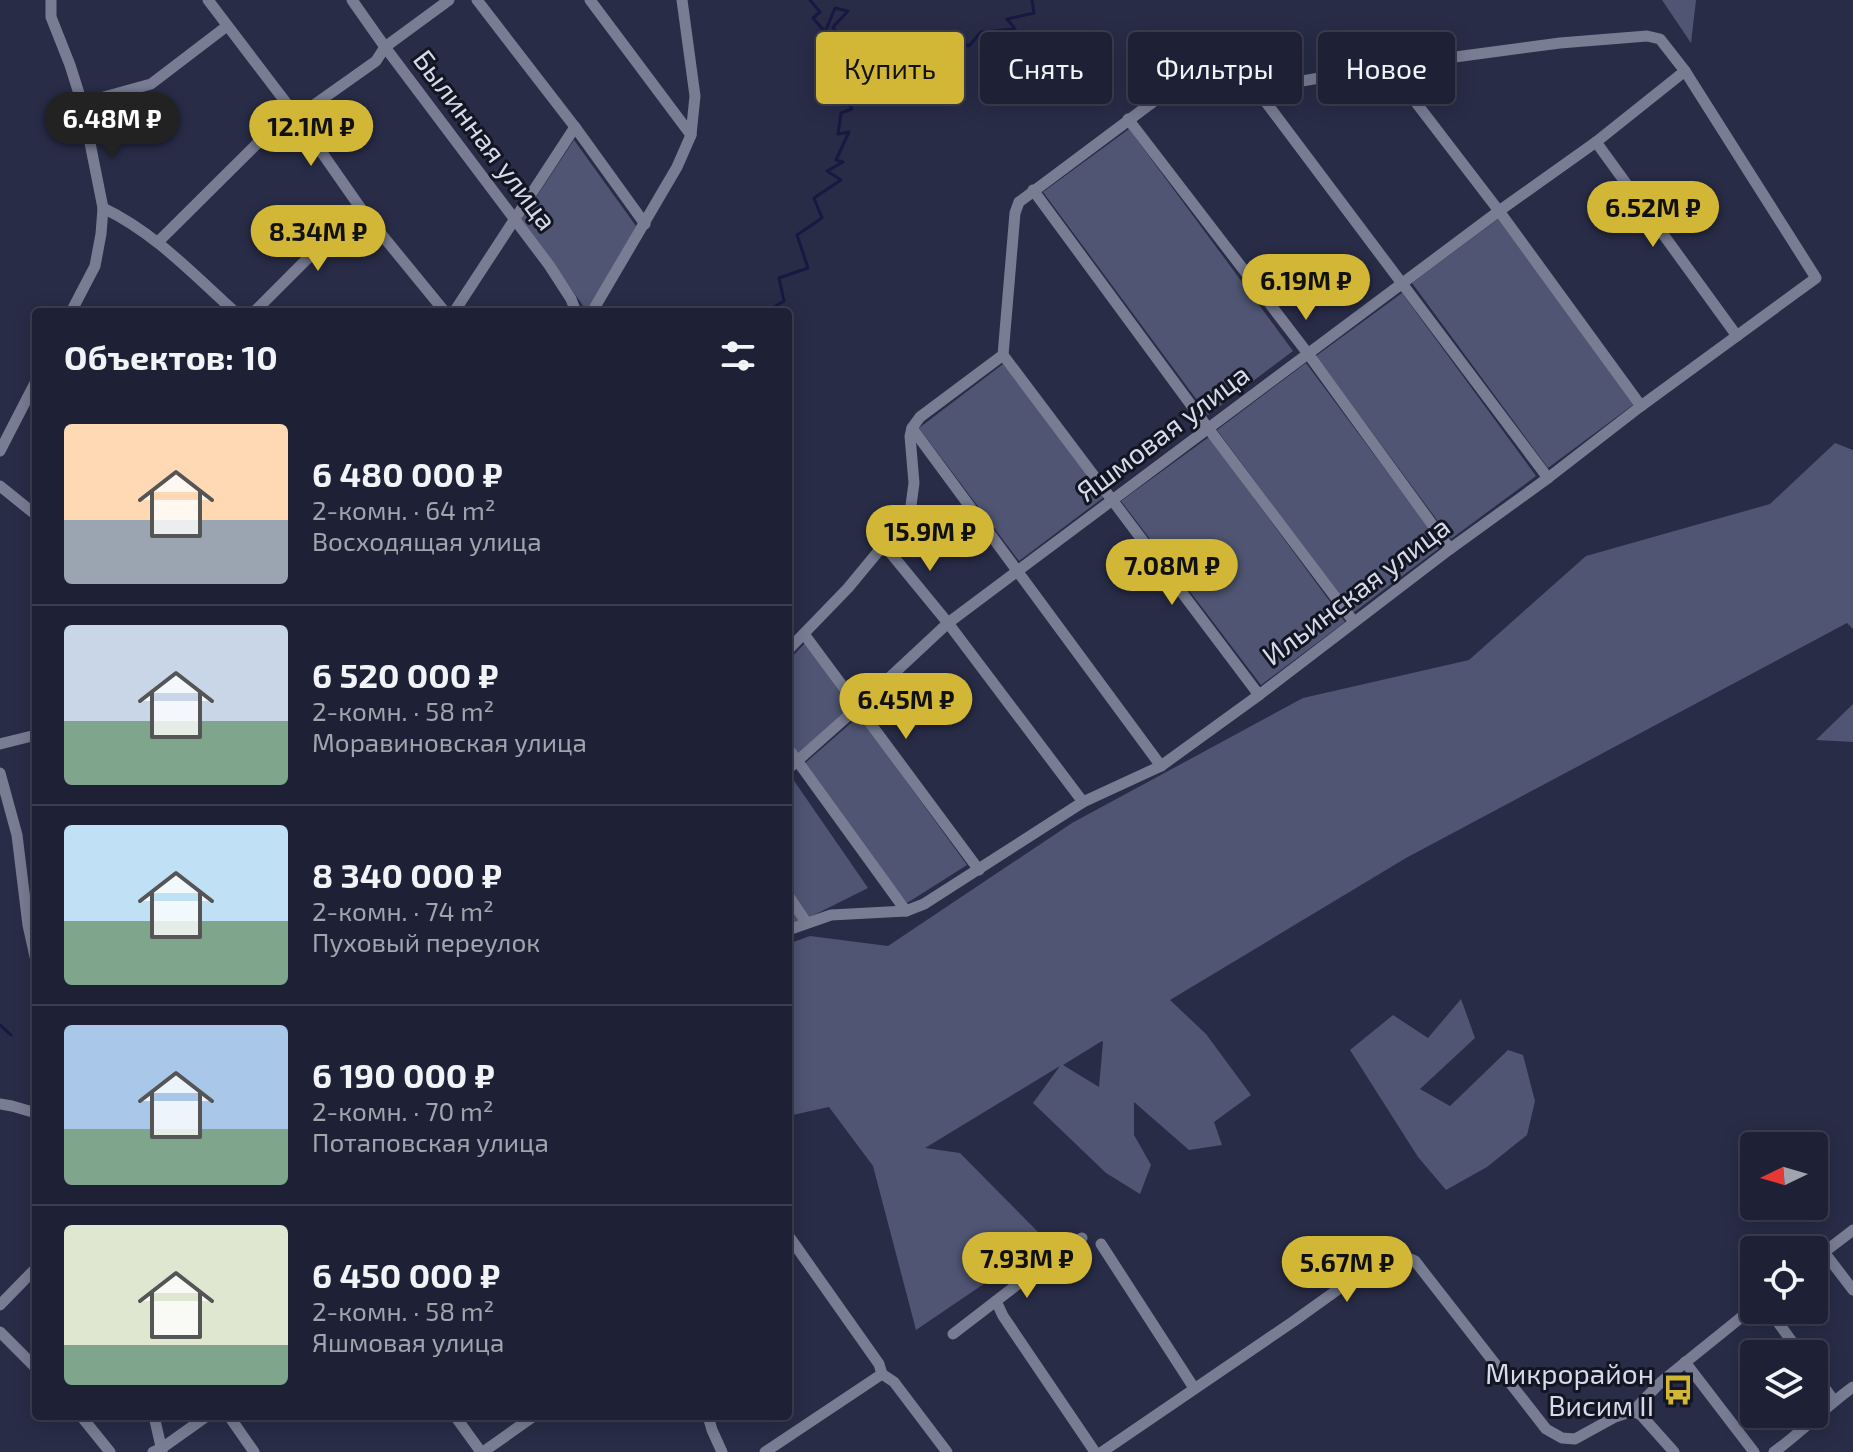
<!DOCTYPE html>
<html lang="ru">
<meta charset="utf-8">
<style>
body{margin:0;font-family:"Exo 2",sans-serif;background:#26293d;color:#f1f3f6;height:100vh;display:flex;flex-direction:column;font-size:30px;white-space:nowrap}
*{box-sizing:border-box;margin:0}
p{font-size:26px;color:#a1a3ad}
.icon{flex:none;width:44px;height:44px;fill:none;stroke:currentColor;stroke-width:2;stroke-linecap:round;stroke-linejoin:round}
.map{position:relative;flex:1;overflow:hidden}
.sheet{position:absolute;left:32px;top:308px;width:760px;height:1112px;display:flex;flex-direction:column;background:#1e2135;border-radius:8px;box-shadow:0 4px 20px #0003,0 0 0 2px #3c3e50}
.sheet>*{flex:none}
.hud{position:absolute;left:816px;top:32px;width:760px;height:72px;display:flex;gap:16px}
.needle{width:52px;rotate:265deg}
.controls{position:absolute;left:1740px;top:1132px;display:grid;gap:16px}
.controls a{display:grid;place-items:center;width:88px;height:88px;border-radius:8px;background:#1e2135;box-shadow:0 4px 20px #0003,0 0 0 2px #3c3e50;font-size:40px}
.price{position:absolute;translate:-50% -68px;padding:0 18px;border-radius:28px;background:#d2b635;color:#111;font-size:26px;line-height:52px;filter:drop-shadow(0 2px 4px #0008)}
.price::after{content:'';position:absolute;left:50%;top:48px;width:24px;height:18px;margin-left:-12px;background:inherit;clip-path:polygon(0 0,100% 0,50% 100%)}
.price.selected{background:#222;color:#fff}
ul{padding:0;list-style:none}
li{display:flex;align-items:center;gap:24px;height:200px;padding:0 32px}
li+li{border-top:2px solid #3c3e50}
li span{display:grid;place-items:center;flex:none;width:224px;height:160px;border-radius:8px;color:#555}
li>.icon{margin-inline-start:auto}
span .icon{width:96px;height:96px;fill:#fffc;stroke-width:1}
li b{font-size:34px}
h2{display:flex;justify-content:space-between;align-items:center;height:96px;padding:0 32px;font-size:34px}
.tag{padding:0 28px;border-radius:8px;background:#1e2135;box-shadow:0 4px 20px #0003,0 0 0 2px #3c3e50;font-size:28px;line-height:72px}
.tag.selected{background:#d2b635;color:#111}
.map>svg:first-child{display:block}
.green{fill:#4f5573;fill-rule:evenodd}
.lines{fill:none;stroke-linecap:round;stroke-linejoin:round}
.stream{stroke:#171943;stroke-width:3}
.minor{stroke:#787d94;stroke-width:11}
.labels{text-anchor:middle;stroke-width:6;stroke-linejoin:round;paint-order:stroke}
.street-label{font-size:28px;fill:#d6daeb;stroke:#131622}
.poi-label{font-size:28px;fill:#d6daeb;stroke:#131622;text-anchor:end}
</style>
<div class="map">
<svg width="1853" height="1452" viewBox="0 0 1853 1452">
<rect width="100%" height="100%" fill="#282c47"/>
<g class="green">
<polygon points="1662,0 1696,0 1691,43"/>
<polygon points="1129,129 1293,351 1208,415 1043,192"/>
<polygon points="574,140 636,226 587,311 521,220"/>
<polygon points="1498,219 1634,404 1548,468 1412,283"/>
<polygon points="1402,293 1536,476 1451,539 1316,356"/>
<polygon points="1306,363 1442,546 1353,613 1217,430"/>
<polygon points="1003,364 1104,497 1019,561 919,428"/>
<polygon points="1209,437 1345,622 1261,685 1121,501"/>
<path d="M1835 443 1853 450V629L1847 623 1406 858 1170 1000 1206 1034 1251 1095 1214 1122 1222 1145 1189 1150 1134 1102V1135L1151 1165 1140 1194 1106 1173 1033 1103 1060 1066 925 1148 960 1153 1047 1241 916 1330 873 1166 829 1107 788 1116V944L810 936 888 946 1072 823 1303 698 1469 660 1586 556 1770 504ZM1102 1041 1103 1042 1099 1087 1063 1065Z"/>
<polygon points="805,643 852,705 798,753 788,738 788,661"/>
<polygon points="1853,704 1853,742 1816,740"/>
<polygon points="859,716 967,865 907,903 804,764"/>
<polygon points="788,772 868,888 788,928"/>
<polygon points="1461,999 1475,1038 1420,1089 1450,1106 1508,1050 1523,1055 1535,1101 1527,1135 1487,1167 1446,1190 1418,1157 1350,1050 1393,1015 1428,1038"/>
</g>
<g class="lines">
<g class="stream">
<polyline points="880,78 889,80 893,70 901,74 908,63 903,51 917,52 924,58 953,41 969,46 981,32 1015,29 1007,19 1034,13 1032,0"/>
<polyline points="766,312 784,301 779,278 808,268 797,235 822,218 814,198 841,180 827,171 843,162 836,160 849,132 838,134 841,113 852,109 835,81 854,77 866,90 880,78 860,58 844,63 845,48 833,27 848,11 835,8 825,32 813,18 820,12 810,0"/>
<polyline points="0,1025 11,1035"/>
</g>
<g class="minor">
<polyline points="51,0 51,17 70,65 82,103 103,208 101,234 95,266 71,312"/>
<polyline points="208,0 297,117 364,213 445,312"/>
<polyline points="352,0 385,47 549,265 571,299 576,312"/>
<polyline points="477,0 575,127 645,224"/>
<polyline points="590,0 691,135"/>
<polyline points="1388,66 1499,211 1641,406"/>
<polyline points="1256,89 1548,478"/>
<polyline points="82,103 151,84 227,26"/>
<polyline points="1128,119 1309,355 1450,549"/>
<polyline points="1596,142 1737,336"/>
<polyline points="1033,190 1208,428 1354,622"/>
<path d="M103 208C154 232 194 275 235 312"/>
<polyline points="158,242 273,128 297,117 376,61 385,47 449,0"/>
<polyline points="254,312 306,260 364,213"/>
<polyline points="454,312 575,127"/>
<polyline points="592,312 677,167 691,135 695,96 682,0"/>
<polyline points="1003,355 1259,695"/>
<polyline points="912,428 1161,766"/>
<polyline points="0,451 36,381"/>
<polyline points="0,486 36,515"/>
<polyline points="884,545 948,623 1083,802"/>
<polyline points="804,634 979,870"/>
<polyline points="788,650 848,588 910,513 914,483 910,436 912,428 920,417 1003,355 1015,213 1019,202 1157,99 1256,89 1388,66 1560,43 1647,36 1660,39 1685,71 1816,278 1641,406 1548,478 1450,549 1259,695 1161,766 1083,802 924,904 906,911 831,915 788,930"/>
<polyline points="0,744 36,735"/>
<polyline points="788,748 906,911"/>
<polyline points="788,769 859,706 948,623 1499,211 1596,142 1685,71"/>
<polyline points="0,773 17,835 28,925 36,961"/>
<polyline points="788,895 806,922"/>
<polyline points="0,1104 12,1106 36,1113"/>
<polyline points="788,1235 879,1364 882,1374 894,1382 947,1452"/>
<polyline points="1101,1244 1194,1388"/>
<polyline points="1824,1252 1853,1290"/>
<polyline points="1814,1260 1853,1230"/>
<polyline points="996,1301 1003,1316 1095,1452"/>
<polyline points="0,1305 36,1268"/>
<polyline points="1769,1310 1801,1354"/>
<polyline points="0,1332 36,1368"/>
<polyline points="953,1334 1057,1254 1082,1238"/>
<polyline points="1685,1362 1754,1452"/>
<polyline points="1814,1373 1834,1401"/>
<polyline points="1633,1411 1641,1415 1674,1452"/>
<polyline points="81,1416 110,1452"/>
<polyline points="154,1416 162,1451"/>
<polyline points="229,1416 254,1452"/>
<polyline points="455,1416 481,1452"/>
<polyline points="708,1416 712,1430 722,1452"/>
<polyline points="153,1452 162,1448 207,1416"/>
<polyline points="483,1452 534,1416"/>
<polyline points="765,1452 882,1374"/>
<path d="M1102 1452 1294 1321 1383 1257C1395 1255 1403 1255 1415 1261L1546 1429 1562 1438 1575 1439 1615 1417 1633 1411 1661 1382 1754 1307"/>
<path d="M1774 1452C1802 1432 1825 1407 1853 1387"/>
</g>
</g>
<defs>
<g id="bus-bare" transform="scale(2.4)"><path d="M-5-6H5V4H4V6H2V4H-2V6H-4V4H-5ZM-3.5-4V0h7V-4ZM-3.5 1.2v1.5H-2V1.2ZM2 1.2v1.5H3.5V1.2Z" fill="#d2b635" stroke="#131622" stroke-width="2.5" paint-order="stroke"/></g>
</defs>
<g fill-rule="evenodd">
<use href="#bus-bare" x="1678" y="1390"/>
</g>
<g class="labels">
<g class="street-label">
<text transform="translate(485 140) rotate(53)" y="10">Былинная улица</text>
<text transform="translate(1163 433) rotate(-37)" y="10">Яшмовая улица</text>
<text transform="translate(1356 591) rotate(-37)" y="10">Ильинская улица</text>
</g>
<g class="poi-label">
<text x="1654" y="1384">Микрорайон<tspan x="1654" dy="32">Висим II</tspan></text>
</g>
</g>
</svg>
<div class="controls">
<a><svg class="needle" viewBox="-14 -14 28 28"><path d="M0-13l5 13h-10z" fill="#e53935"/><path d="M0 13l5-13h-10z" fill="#a1a3ad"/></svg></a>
<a><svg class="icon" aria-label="locate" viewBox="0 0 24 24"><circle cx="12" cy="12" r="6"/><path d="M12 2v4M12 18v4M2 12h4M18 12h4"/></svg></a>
<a><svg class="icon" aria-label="layers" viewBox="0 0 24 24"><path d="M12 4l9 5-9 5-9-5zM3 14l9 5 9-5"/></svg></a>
</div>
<b class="price selected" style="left:112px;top:160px">6.48M ₽</b>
<b class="price" style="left:311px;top:168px">12.1M ₽</b>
<b class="price" style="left:1653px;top:249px">6.52M ₽</b>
<b class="price" style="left:318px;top:273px">8.34M ₽</b>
<b class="price" style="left:1306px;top:322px">6.19M ₽</b>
<b class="price" style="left:930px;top:573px">15.9M ₽</b>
<b class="price" style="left:1172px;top:607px">7.08M ₽</b>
<b class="price" style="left:906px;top:741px">6.45M ₽</b>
<b class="price" style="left:1027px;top:1300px">7.93M ₽</b>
<b class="price" style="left:1347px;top:1304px">5.67M ₽</b>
<div class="hud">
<a class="tag selected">Купить</a>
<a class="tag">Снять</a>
<a class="tag">Фильтры</a>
<a class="tag">Новое</a>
</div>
<section class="sheet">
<h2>Объектов: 10<svg class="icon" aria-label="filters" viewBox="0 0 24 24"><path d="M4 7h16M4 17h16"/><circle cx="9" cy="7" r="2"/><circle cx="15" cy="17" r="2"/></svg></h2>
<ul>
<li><span style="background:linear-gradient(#ffd9b3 60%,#9aa5b1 0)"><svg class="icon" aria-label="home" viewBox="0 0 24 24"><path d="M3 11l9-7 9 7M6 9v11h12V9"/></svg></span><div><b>6 480 000 ₽</b><p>2-комн. · 64 m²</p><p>Восходящая улица</p></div></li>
<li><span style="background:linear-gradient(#c9d6e8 60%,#7fa58c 0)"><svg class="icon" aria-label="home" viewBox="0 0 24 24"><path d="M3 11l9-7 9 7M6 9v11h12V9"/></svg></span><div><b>6 520 000 ₽</b><p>2-комн. · 58 m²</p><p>Моравиновская улица</p></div></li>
<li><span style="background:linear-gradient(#bfe0f5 60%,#7fa58c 0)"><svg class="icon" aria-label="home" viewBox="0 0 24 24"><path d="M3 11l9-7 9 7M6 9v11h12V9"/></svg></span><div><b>8 340 000 ₽</b><p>2-комн. · 74 m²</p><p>Пуховый переулок</p></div></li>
<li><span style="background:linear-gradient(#a9c7e8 65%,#7fa58c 0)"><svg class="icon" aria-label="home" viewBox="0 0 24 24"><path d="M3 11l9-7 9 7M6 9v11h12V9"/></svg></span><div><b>6 190 000 ₽</b><p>2-комн. · 70 m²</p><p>Потаповская улица</p></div></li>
<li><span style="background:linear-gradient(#dfe7d0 75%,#7fa58c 0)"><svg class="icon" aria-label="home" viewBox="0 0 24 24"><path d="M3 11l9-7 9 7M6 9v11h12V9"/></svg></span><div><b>6 450 000 ₽</b><p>2-комн. · 58 m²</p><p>Яшмовая улица</p></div></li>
</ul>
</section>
</div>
